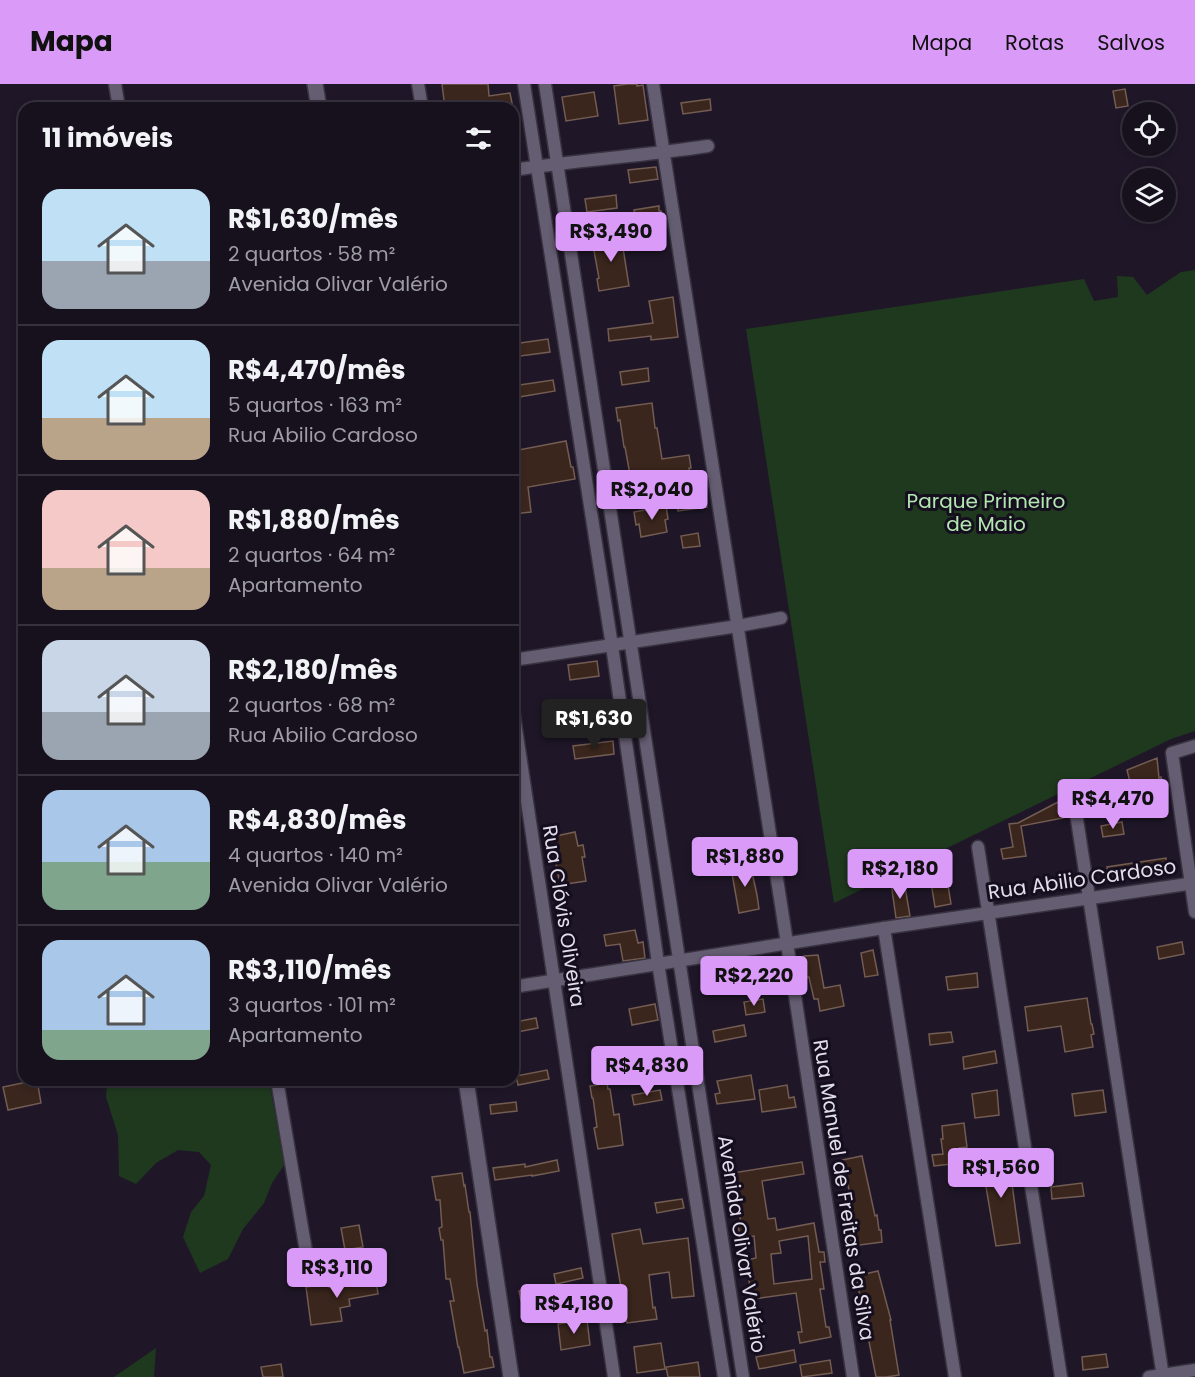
<!DOCTYPE html>
<html lang="pt">
<meta charset="utf-8">
<style>
body{margin:0;font-family:Poppins,sans-serif;background:#241f2b;color:#f1f3f6;height:100vh;display:flex;flex-direction:column;font-size:22px;white-space:nowrap}
*{box-sizing:border-box;margin:0}
p{font-size:20px;color:#9e9da4}
.icon{flex:none;width:33px;height:33px;fill:none;stroke:currentColor;stroke-width:2;stroke-linecap:round;stroke-linejoin:round}
.map{position:relative;flex:1;overflow:hidden}
.panel{position:absolute;left:18px;top:18px;width:501px;height:984px;display:flex;flex-direction:column;background:#17111e;border-radius:18px;box-shadow:0 3px 9px #0003,0 0 0 2px #36313c}
.panel>*{flex:none}
.tools{position:absolute;left:1122px;top:18px;display:grid;gap:12px}
.tools a{display:grid;place-items:center;width:54px;height:54px;border-radius:50%;background:#17111e;box-shadow:0 3px 9px #0003,0 0 0 2px #36313c;font-size:30px}
.price{position:absolute;translate:-50% -51px;padding:0 14px;border-radius:6px;background:#da9af7;color:#111;font-size:20px;line-height:39px;filter:drop-shadow(0 2px 3px #0008)}
.price::after{content:'';position:absolute;left:50%;top:36px;width:18px;height:14px;margin-left:-9px;background:inherit;clip-path:polygon(0 0,100% 0,50% 100%)}
.price.current{background:#222;color:#fff}
ul{padding:0;list-style:none}
li{display:flex;align-items:center;gap:18px;height:150px;padding:0 24px}
li+li{border-top:2px solid #36313c}
li span{display:grid;place-items:center;flex:none;width:168px;height:120px;border-radius:18px;color:#555}
li>.icon{margin-inline-start:auto}
span .icon{width:72px;height:72px;fill:#fffc;stroke-width:1}
li b{font-size:26px}
h2{display:flex;justify-content:space-between;align-items:center;height:72px;padding:0 24px;font-size:26px}
header{display:flex;align-items:center;gap:36px;box-sizing:border-box;height:84px;padding:0 30px;background:#da9af7;color:#111}
header strong{font-size:28px}
nav{display:flex;gap:33px;margin-inline-start:auto;font-size:21px}
.map>svg:first-child{display:block}
.green{fill:#1f391e}
.building{fill:#3a261d;stroke:#735c52;stroke-width:1.5;fill-rule:evenodd}
.lines{fill:none;stroke-linecap:round;stroke-linejoin:round}
.minor-casing{stroke:#393341;stroke-width:15}
.tertiary-casing{stroke:#393341;stroke-width:18}
.minor{stroke:#655d72;stroke-width:12}
.tertiary{stroke:#655d72;stroke-width:15}
.labels{text-anchor:middle;stroke-width:6;stroke-linejoin:round;paint-order:stroke}
.park-label{font-size:20px;fill:#b2e7af;stroke:#150e1f}
.street-label{font-size:20px;fill:#e3deea;stroke:#150e1f}
</style>
<header>
<strong>Mapa</strong>
<nav><a>Mapa</a><a>Rotas</a><a>Salvos</a></nav>
</header>
<div class="map">
<svg width="1195" height="1293" viewBox="0 0 1195 1293">
<rect width="100%" height="100%" fill="#1f1728"/>
<g class="green">
<polygon points="1195,186 1195,647 1171,655 834,819 746,245 1084,195 1094,217 1118,213 1117,192 1133,193 1147,211 1181,188"/>
<polygon points="107,996 269,996 284,1081 272,1099 264,1119 243,1145 228,1175 200,1189 183,1153 191,1128 204,1112 211,1081 199,1068 178,1066 156,1079 136,1100 119,1092 118,1051 106,1013"/>
<polygon points="156,1264 154,1293 114,1293"/>
</g>
<g class="building">
<polygon points="442,0 488,0 489,12 510,9 513,24 473,24 472,23 445,24"/>
<polygon points="627,0 637,0 637,2 643,1 648,36 619,40 614,2"/>
<polygon points="1125,5 1128,22 1116,24 1113,7"/>
<polygon points="594,8 598,32 566,37 562,13"/>
<polygon points="710,15 711,26 683,30 681,19"/>
<polygon points="656,83 658,95 630,99 628,86"/>
<polygon points="616,111 617,124 587,128 585,115"/>
<polygon points="659,122 659,127 661,127 664,148 645,150 645,146 636,147 634,126"/>
<polygon points="621,151 629,202 599,207 597,195 599,194 592,156"/>
<polygon points="673,213 678,253 651,256 651,252 609,257 608,245 653,239 649,217"/>
<polygon points="548,255 550,268 513,273 513,260"/>
<polygon points="648,284 649,297 622,301 620,288"/>
<polygon points="553,296 555,307 513,314 513,302"/>
<polygon points="652,319 655,344 657,344 662,375 689,371 691,384 689,384 692,404 704,402 707,423 678,427 673,395 632,402 625,363 624,363 620,336 618,337 616,324"/>
<polygon points="566,357 571,383 573,383 575,395 528,403 531,428 513,430 513,367"/>
<polygon points="666,422 668,435 665,436 667,448 641,453 639,440 636,441 634,428"/>
<polygon points="698,449 700,462 683,464 681,452"/>
<polygon points="597,577 599,592 570,596 568,581"/>
<polygon points="613,657 614,670 575,675 573,662"/>
<polygon points="1157,674 1159,694 1161,693 1163,705 1133,710 1127,686"/>
<polygon points="1060,717 1063,734 1021,742 1026,772 1003,775 1001,765 1013,763 1009,740 1018,739"/>
<polygon points="1122,738 1124,750 1103,753 1101,742"/>
<polygon points="575,748 578,762 583,761 585,773 582,773 586,797 560,801 551,753"/>
<polygon points="1166,774 1167,786 1109,796 1107,783"/>
<polygon points="750,779 757,811 759,825 739,829 731,784"/>
<polygon points="946,789 951,820 935,823 930,792"/>
<polygon points="904,797 910,832 896,834 891,799"/>
<polygon points="635,846 638,859 643,858 645,874 623,877 620,860 606,862 604,851"/>
<polygon points="1182,858 1184,870 1159,875 1157,863"/>
<polygon points="873,866 878,891 865,893 861,869"/>
<polygon points="818,871 824,904 840,901 844,922 820,927 818,915 814,915 809,893 802,894 799,878 804,872"/>
<polygon points="977,889 978,903 948,906 946,893"/>
<polygon points="1087,914 1091,940 1092,940 1094,950 1091,951 1093,963 1065,968 1061,942 1028,947 1025,923"/>
<polygon points="763,915 765,928 746,931 744,918"/>
<polygon points="655,920 658,936 632,941 629,925"/>
<polygon points="536,934 538,944 517,948 515,938"/>
<polygon points="744,941 746,952 715,958 713,947"/>
<polygon points="951,948 953,958 930,961 929,950"/>
<polygon points="995,967 997,979 964,985 963,973"/>
<polygon points="547,986 549,995 518,1001 516,992"/>
<polygon points="751,991 755,1015 717,1020 715,1010 720,1009 717,997"/>
<polygon points="37,996 41,1019 8,1026 3,1003"/>
<polygon points="607,999 608,1005 610,1005 614,1031 619,1030 623,1061 598,1065 594,1044 597,1043 593,1014 592,1014 590,1002"/>
<polygon points="787,1001 789,1014 794,1013 796,1023 762,1028 759,1006"/>
<polygon points="660,1006 662,1016 634,1021 632,1011"/>
<polygon points="997,1006 999,1031 975,1034 972,1010"/>
<polygon points="1103,1006 1106,1028 1075,1032 1072,1010"/>
<polygon points="516,1018 517,1027 491,1030 490,1021"/>
<polygon points="964,1039 967,1063 959,1064 960,1079 934,1082 932,1071 943,1070 941,1055 943,1055 942,1042"/>
<polygon points="1008,1070 1020,1159 996,1162 981,1073"/>
<polygon points="862,1072 875,1132 877,1131 879,1146 881,1146 882,1158 852,1162 844,1112 850,1110 842,1076"/>
<polygon points="557,1076 559,1087 532,1092 532,1091 495,1096 493,1084 525,1080 525,1083"/>
<path d="M802 1078 804 1090 762 1097 768 1135 775 1134 777 1146 814 1139 819 1168H824L825 1178H820L824 1205H820L826 1243H829L831 1253 800 1259 798 1248H802L796 1209 747 1216 745 1206H750L747 1176 756 1174 754 1152 740 1154 738 1140 741 1139 734 1099 728 1100 726 1090ZM808 1152 812 1195 774 1200 771 1170 781 1169 779 1157Z"/>
<polygon points="462,1089 464,1102 465,1101 469,1128 470,1128 477,1200 485,1247 487,1246 490,1273 492,1273 494,1283 464,1289 459,1263 458,1263 450,1217 454,1217 450,1195 446,1195 443,1156 441,1156 439,1144 442,1143 440,1116 436,1116 432,1093"/>
<polygon points="1082,1099 1084,1112 1052,1115 1051,1103"/>
<polygon points="682,1115 684,1124 657,1129 655,1119"/>
<polygon points="359,1141 363,1163 345,1166 341,1144"/>
<polygon points="640,1145 643,1160 688,1154 694,1212 672,1214 669,1188 649,1191 653,1224 655,1223 657,1235 627,1239 612,1150"/>
<polygon points="581,1184 583,1194 556,1200 554,1190"/>
<polygon points="878,1187 891,1236 890,1236 899,1291 886,1293 876,1293 856,1192"/>
<polygon points="375,1190 378,1210 349,1215 350,1222 340,1224 342,1237 311,1241 306,1203 329,1200 329,1203 358,1198 357,1193"/>
<polygon points="543,1202 545,1213 521,1217 519,1207"/>
<polygon points="587,1236 590,1261 561,1266 558,1240"/>
<polygon points="661,1259 665,1285 637,1289 634,1263"/>
<polygon points="794,1266 796,1278 759,1285 756,1273"/>
<polygon points="1106,1270 1108,1283 1083,1286 1082,1273"/>
<polygon points="830,1276 832,1289 802,1293 800,1281"/>
<polygon points="698,1278 700,1293 668,1293 666,1283"/>
<polygon points="281,1280 283,1293 263,1293 261,1283"/>
</g>
<g class="lines">
<g class="minor-casing">
<g id="minor">
<polyline points="115,0 119,24"/>
<polyline points="418,0 422,24"/>
<polyline points="524,0 612,562 658,879 724,1293"/>
<polyline points="545,0 743,1293"/>
<polyline points="653,0 787,859 853,1293"/>
<path d="M513 86C578 76 643 72 708 62"/>
<polyline points="513,576 738,542 781,534"/>
<polyline points="513,625 614,1293"/>
<polyline points="1195,662 1172,669 1195,828"/>
<polyline points="1074,716 1163,1293"/>
<polyline points="978,763 1061,1293"/>
<polyline points="884,844 955,1293"/>
<polyline points="513,903 884,844 1195,799"/>
<polyline points="277,996 308,1179"/>
<polyline points="1149,1293 1195,1286"/>
</g>
</g>
<g class="tertiary-casing">
<g id="tertiary">
<polyline points="315,0 319,24"/>
<polyline points="466,996 511,1293"/>
</g>
</g>
<use href="#minor" class="minor"/>
<use href="#tertiary" class="tertiary"/>
</g>
<g class="labels">
<g class="park-label">
<text x="986" y="424">Parque Primeiro<tspan x="986" dy="23">de Maio</tspan></text>
</g>
<g class="street-label">
<text transform="translate(1082 795) rotate(-8)" y="7">Rua Abilio Cardoso</text>
<text transform="translate(564 832) rotate(81)" y="7">Rua Clóvis Oliveira</text>
<text transform="translate(844 1106) rotate(81)" y="7">Rua Manuel de Freitas da Silva</text>
<text transform="translate(742 1160) rotate(81)" y="7">Avenida Olivar Valério</text>
</g>
</g>
</svg>
<div class="tools">
<a><svg class="icon" aria-label="locate" viewBox="0 0 24 24"><circle cx="12" cy="12" r="6"/><path d="M12 2v4M12 18v4M2 12h4M18 12h4"/></svg></a>
<a><svg class="icon" aria-label="layers" viewBox="0 0 24 24"><path d="M12 4l9 5-9 5-9-5zM3 14l9 5 9-5"/></svg></a>
</div>
<b class="price" style="left:611px;top:179px">R$3,490</b>
<b class="price" style="left:652px;top:437px">R$2,040</b>
<b class="price current" style="left:594px;top:666px">R$1,630</b>
<b class="price" style="left:1113px;top:746px">R$4,470</b>
<b class="price" style="left:745px;top:804px">R$1,880</b>
<b class="price" style="left:900px;top:816px">R$2,180</b>
<b class="price" style="left:754px;top:923px">R$2,220</b>
<b class="price" style="left:647px;top:1013px">R$4,830</b>
<b class="price" style="left:1001px;top:1115px">R$1,560</b>
<b class="price" style="left:337px;top:1215px">R$3,110</b>
<b class="price" style="left:574px;top:1251px">R$4,180</b>
<section class="panel">
<h2>11 imóveis<svg class="icon" aria-label="filters" viewBox="0 0 24 24"><path d="M4 7h16M4 17h16"/><circle cx="9" cy="7" r="2"/><circle cx="15" cy="17" r="2"/></svg></h2>
<ul>
<li><span style="background:linear-gradient(#bfe0f5 60%,#9aa5b1 0)"><svg class="icon" aria-label="home" viewBox="0 0 24 24"><path d="M3 11l9-7 9 7M6 9v11h12V9"/></svg></span><div><b>R$1,630/mês</b><p>2 quartos · 58 m²</p><p>Avenida Olivar Valério</p></div></li>
<li><span style="background:linear-gradient(#bfe0f5 65%,#b9a48a 0)"><svg class="icon" aria-label="home" viewBox="0 0 24 24"><path d="M3 11l9-7 9 7M6 9v11h12V9"/></svg></span><div><b>R$4,470/mês</b><p>5 quartos · 163 m²</p><p>Rua Abilio Cardoso</p></div></li>
<li><span style="background:linear-gradient(#f6c9c9 65%,#b9a48a 0)"><svg class="icon" aria-label="home" viewBox="0 0 24 24"><path d="M3 11l9-7 9 7M6 9v11h12V9"/></svg></span><div><b>R$1,880/mês</b><p>2 quartos · 64 m²</p><p>Apartamento</p></div></li>
<li><span style="background:linear-gradient(#c9d6e8 60%,#9aa5b1 0)"><svg class="icon" aria-label="home" viewBox="0 0 24 24"><path d="M3 11l9-7 9 7M6 9v11h12V9"/></svg></span><div><b>R$2,180/mês</b><p>2 quartos · 68 m²</p><p>Rua Abilio Cardoso</p></div></li>
<li><span style="background:linear-gradient(#a9c7e8 60%,#7fa58c 0)"><svg class="icon" aria-label="home" viewBox="0 0 24 24"><path d="M3 11l9-7 9 7M6 9v11h12V9"/></svg></span><div><b>R$4,830/mês</b><p>4 quartos · 140 m²</p><p>Avenida Olivar Valério</p></div></li>
<li><span style="background:linear-gradient(#a9c7e8 75%,#7fa58c 0)"><svg class="icon" aria-label="home" viewBox="0 0 24 24"><path d="M3 11l9-7 9 7M6 9v11h12V9"/></svg></span><div><b>R$3,110/mês</b><p>3 quartos · 101 m²</p><p>Apartamento</p></div></li>
</ul>
</section>
</div>
